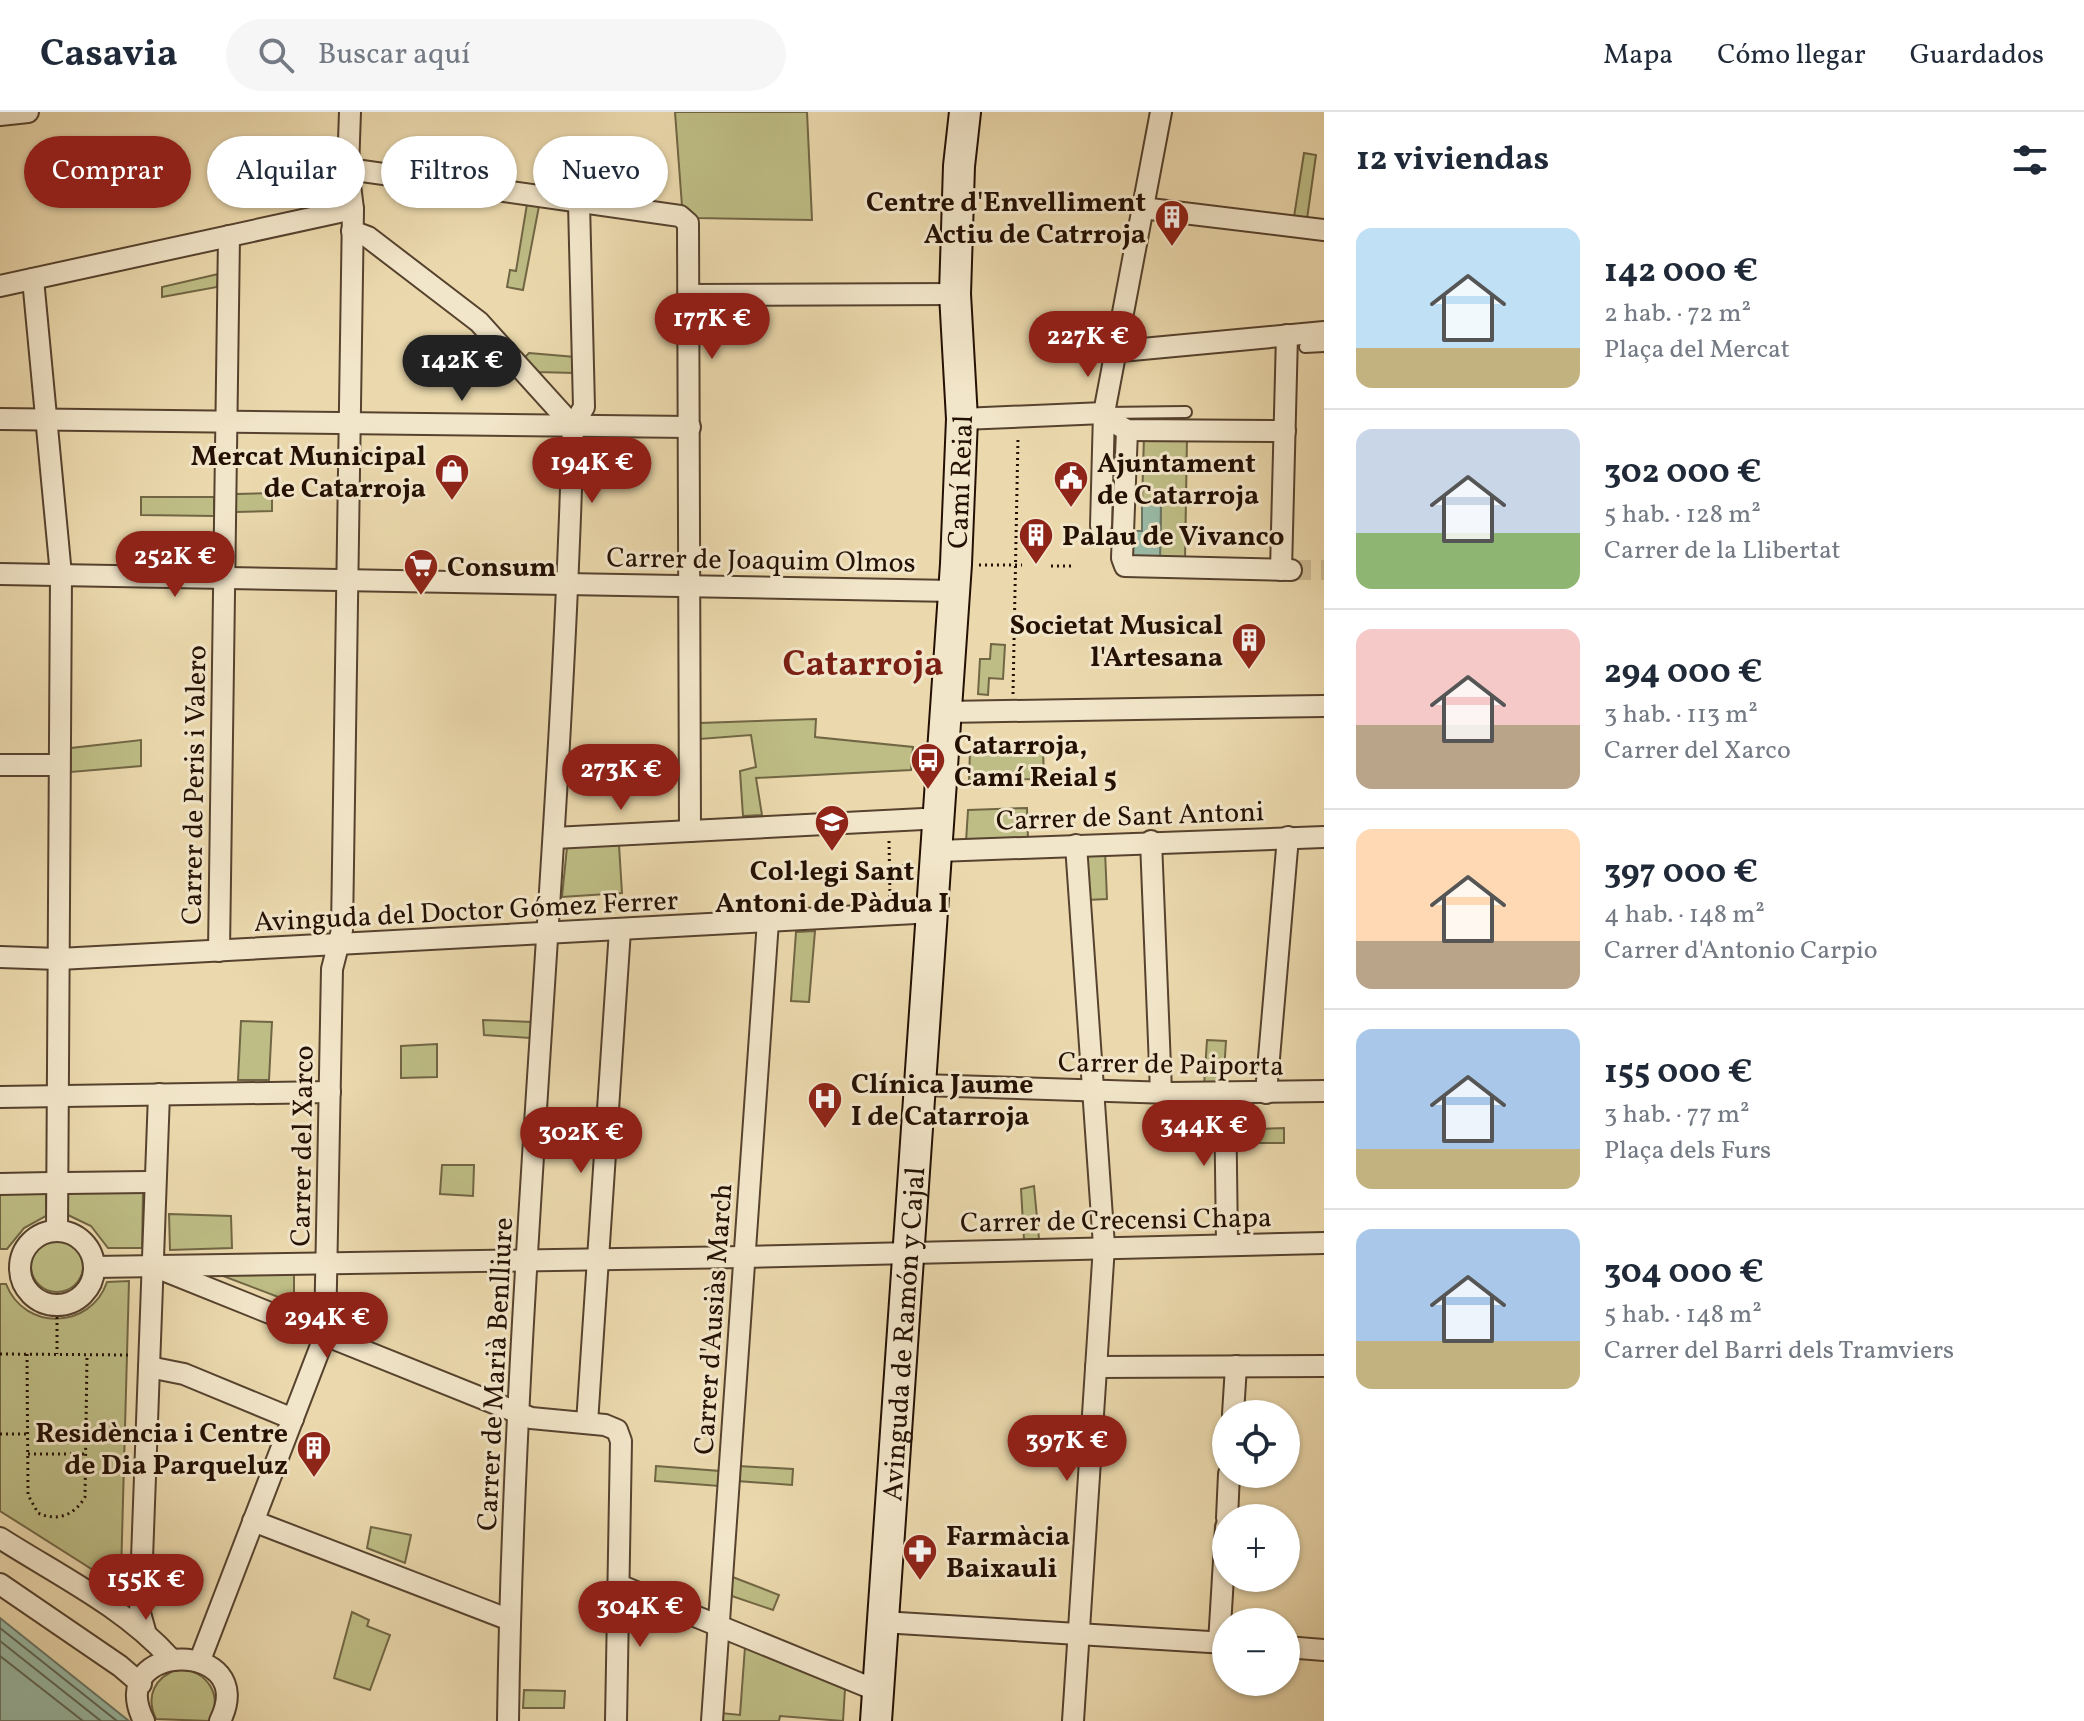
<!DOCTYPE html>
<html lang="es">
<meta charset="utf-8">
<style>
body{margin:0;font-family:Vollkorn,serif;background:#f6f6f7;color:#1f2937;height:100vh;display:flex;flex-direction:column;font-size:30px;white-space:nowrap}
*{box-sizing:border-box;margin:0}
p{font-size:26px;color:#747a83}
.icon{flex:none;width:44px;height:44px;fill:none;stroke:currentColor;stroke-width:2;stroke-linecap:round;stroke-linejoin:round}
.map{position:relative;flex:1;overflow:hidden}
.details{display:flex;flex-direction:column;background:#fff;width:760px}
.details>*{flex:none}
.hud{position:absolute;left:24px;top:24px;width:760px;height:72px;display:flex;gap:16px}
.buttons{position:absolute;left:1212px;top:1288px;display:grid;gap:16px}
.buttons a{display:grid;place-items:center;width:88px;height:88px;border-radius:50%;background:#fff;box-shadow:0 2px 6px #0004;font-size:40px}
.price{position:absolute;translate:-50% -68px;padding:0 18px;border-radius:28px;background:#8f2418;color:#fff;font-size:26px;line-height:52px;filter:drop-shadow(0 2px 4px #0008)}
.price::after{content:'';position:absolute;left:50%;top:48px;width:24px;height:18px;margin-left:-12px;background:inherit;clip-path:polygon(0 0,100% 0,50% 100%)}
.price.on{background:#222;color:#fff}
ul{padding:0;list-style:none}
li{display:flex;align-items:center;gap:24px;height:200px;padding:0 32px}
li+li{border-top:2px solid #e0e1e3}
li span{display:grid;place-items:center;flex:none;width:224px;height:160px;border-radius:16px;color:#555}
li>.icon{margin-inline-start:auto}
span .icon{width:96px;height:96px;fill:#fffc;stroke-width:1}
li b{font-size:34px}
h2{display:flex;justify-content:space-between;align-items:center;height:96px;padding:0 32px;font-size:34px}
.tag{padding:0 28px;border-radius:36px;background:#fff;box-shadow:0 2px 6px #0004;font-size:28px;line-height:72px}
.tag.on{background:#8f2418;color:#fff}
header{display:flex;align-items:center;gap:48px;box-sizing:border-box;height:112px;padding:0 40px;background:#fff;border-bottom:2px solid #e0e1e3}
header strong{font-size:38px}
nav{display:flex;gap:44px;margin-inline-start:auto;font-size:28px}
.search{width:560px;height:72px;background:#f6f6f7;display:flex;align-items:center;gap:20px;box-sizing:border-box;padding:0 28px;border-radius:44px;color:#747a83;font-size:30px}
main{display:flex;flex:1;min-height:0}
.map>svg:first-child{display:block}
.green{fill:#bebd85;stroke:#716644;stroke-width:2}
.water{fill:#99baa6;stroke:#6a7665;stroke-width:2}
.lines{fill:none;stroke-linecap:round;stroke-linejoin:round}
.shore{stroke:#5e6554;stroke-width:2}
.street-tunnel{stroke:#cdbb94;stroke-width:20;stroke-dasharray:20 10;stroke-linecap:butt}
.lane-casing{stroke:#56422e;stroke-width:14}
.street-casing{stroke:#56422e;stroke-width:24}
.secondary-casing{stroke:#241003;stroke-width:34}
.path{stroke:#241003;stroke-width:3;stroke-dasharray:2 4;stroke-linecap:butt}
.lane{stroke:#f2e6ca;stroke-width:10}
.street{stroke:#f2e6ca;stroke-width:20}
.secondary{stroke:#f2e6ca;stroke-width:30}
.labels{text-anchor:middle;stroke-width:6;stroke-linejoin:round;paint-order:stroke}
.poi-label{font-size:28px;font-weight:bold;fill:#241003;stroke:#f2e6ca;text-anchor:start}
.street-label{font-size:28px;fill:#241003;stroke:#f2e6ca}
.district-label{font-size:36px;font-weight:bold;fill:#7a1f14;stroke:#f2e6ca}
</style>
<header>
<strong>Casavia</strong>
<div class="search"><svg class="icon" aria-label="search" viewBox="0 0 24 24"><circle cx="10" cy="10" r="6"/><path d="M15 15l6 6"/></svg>Buscar aquí</div>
<nav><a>Mapa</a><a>Cómo llegar</a><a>Guardados</a></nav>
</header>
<main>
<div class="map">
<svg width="1324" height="1609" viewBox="0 0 1324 1609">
<rect width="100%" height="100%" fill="#ebd9ad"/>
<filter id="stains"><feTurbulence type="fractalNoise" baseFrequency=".0025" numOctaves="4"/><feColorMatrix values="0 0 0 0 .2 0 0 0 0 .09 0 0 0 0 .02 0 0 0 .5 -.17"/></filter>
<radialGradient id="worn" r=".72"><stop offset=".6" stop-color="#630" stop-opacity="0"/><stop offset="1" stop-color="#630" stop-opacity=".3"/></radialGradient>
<g class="green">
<polygon points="675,0 807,0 812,108 697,106 682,94"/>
<polygon points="1304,41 1316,43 1307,107 1294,105"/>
<polygon points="527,92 539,94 523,178 507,175 510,158 516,159"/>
<polygon points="218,162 217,175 162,185 162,175"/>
<polygon points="529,241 575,245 575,261 536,260 523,247"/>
<polygon points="1144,324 1187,325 1185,448 1160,447 1161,392 1142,391"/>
<polygon points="272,381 272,399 236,400 236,382"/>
<polygon points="141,385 214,385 214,404 141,403"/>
<polygon points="991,532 1005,533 1003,567 989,566 988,583 978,582 980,547 990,547"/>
<polygon points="816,607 815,625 913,635 911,658 756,666 762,703 743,704 740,659 756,655 751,623 700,627 700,611"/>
<polygon points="141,628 141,654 71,660 71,636"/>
<polygon points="1043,637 1044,667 969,668 970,638"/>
<polygon points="1027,696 1028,727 966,730 968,698"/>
<polygon points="619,733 622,781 562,785 567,735"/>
<polygon points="1105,738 1107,787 1087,788 1084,739"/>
<polygon points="815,819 809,890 791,889 796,820"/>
<polygon points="483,908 532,910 530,926 484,923"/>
<polygon points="241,909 272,910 269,968 238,968"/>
<polygon points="1207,928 1226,929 1223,975 1204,974"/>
<polygon points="437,932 437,965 401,966 401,934"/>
<polygon points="1157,987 1185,988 1186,1016 1220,1016 1220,1031 1171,1033 1169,1001 1154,1001"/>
<polygon points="1253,989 1254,1017 1284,1016 1284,1031 1233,1031 1232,990"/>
<polygon points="442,1053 474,1053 473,1084 440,1082"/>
<polygon points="1034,1074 1039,1127 1024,1128 1021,1077"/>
<polygon points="68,1079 143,1079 142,1136 108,1136 91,1114 68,1103"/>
<polygon points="0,1080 46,1080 46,1104 24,1116 7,1137 0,1137"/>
<polygon points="169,1102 231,1104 232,1136 170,1138"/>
<circle cx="57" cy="1154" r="26"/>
<polygon points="294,1156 294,1191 210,1159"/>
<path d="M129 1169 121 1462 112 1470 0 1399V1172H6C25 1220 91 1217 107 1170Z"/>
<polygon points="656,1354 720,1359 719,1374 655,1369"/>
<polygon points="738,1354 793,1357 792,1373 737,1369"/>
<polygon points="371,1415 411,1423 405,1451 367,1436"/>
<polygon points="730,1464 779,1483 773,1498 729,1483"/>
<polygon points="352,1500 369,1508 367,1514 390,1523 370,1578 334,1566"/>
<polygon points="745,1535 845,1577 843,1609 780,1604 779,1609 720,1609 721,1601 740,1603"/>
<path d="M178 1557C207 1558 224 1583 209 1609L156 1607C145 1584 155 1565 178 1557Z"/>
<polygon points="524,1578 565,1579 564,1596 523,1596"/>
</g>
<g class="water">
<polygon points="1142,391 1161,391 1160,447 1131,447 1131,419 1142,419"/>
<polygon points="0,1506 129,1609 0,1609"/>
</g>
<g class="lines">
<g class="shore">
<polyline points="0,1516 117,1609"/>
<polyline points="0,1529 101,1609"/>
<polyline points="0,1544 83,1609"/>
</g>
<polyline class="street-tunnel" points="1291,458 1324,458"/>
<g class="lane-casing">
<g id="lane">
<polyline points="1305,235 1324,234"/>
<polyline points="1104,301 1186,300"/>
</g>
</g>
<g class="street-casing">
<g id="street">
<polyline points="0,3 28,0"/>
<polyline points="348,57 680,104 688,111 690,719"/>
<polyline points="1142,96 1324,118"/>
<polyline points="352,119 368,125 479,210 573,314"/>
<polyline points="33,167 61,463 57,1119"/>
<polyline points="0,174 353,97"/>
<polyline points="690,183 955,182"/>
<polyline points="1121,239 1324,220"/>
<polyline points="0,307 690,315"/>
<polyline points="962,307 1104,301"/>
<polyline points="1118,313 1127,318 1285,319"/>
<polyline points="573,314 584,295 579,91"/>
<polyline points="1127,318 1122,446 1125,454 1291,458"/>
<polyline points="1101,414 1104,301 1161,0"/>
<polyline points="1281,458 1287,223"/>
<polyline points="0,462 954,479"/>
<polyline points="946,600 1324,594"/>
<polyline points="0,653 51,653"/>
<polyline points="554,726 923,707"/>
<polyline points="1151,729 1161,980"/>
<polyline points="938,739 1324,725"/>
<polyline points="219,839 229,124"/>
<polyline points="0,845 59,847 934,800"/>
<polyline points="921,973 1170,981 1324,979"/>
<polyline points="1225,981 1227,1131"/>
<polyline points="1266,981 1288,725"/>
<polyline points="0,985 330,980"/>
<polyline points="66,1071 147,1070"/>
<polyline points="0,1072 50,1071"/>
<circle cx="57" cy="1156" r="37"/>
<polyline points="94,1155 744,1145 1324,1131"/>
<polyline points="163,1158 531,1306 605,1313 617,1318 621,1329 616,1609"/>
<polyline points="149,1255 184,1262 293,1307"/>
<polyline points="1096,1255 1324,1254"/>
<polyline points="1233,1302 1236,1254"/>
<polyline points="587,1311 620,818"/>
<polyline points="1227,1406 1229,1362"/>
<polyline points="253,1409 510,1508"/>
<path d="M0 1426C58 1463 124 1495 170 1546"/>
<polyline points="0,1472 120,1554 141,1572"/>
<polyline points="619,1473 878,1579"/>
<polyline points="882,1510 1226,1531"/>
<polyline points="145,1519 140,1501 159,982"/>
<polyline points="1219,1531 1226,1415"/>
<polyline points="1286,1535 1324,1538"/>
<polyline points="200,1548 325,1223 332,857 342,818 353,97 348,57 350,0"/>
<path d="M144 1609C102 1527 261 1527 220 1609"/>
<path d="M508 1609C514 1177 561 746 573 314"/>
<polyline points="712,1609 768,809"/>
<polyline points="1073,1609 1104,1134 1076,733"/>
</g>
</g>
<g class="secondary-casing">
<g id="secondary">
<path id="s1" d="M876 1609 956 452 962 307 955 182 959 54 965 0"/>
</g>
</g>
<g class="path">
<polyline points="979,453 1022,453"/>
<polyline points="1051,454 1071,454"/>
<polyline points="1013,582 1018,325"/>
<polyline points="889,729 890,785"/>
<polyline points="890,754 910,754"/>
<polyline points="57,1205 57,1242"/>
<polyline points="0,1242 130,1243"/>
<path d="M27 1242 28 1383 38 1401C57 1410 75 1403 85 1385L87 1243"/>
<polyline points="0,1322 28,1322"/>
<polyline points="86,1326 126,1326"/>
<polyline points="28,1342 86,1342"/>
</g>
<use href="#lane" class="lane"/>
<use href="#street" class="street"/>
<use href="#secondary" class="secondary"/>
</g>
<defs>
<g id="building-pin" transform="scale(1.8)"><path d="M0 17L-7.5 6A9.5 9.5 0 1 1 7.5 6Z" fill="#8f2418" stroke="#f2e6ca"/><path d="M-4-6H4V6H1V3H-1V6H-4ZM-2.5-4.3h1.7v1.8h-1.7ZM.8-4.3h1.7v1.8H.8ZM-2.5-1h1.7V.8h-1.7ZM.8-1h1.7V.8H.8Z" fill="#fff"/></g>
<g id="shop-pin" transform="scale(1.8)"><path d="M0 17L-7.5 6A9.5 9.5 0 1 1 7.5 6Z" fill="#8f2418" stroke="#f2e6ca"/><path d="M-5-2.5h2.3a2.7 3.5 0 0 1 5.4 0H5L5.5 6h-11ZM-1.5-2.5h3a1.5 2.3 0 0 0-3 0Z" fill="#fff"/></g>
<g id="civic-pin" transform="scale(1.8)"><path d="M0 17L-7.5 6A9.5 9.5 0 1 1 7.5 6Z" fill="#8f2418" stroke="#f2e6ca"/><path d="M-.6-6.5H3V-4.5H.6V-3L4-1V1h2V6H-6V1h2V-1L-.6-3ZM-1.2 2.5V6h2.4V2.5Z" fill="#fff"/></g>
<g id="supermarket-pin" transform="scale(1.8)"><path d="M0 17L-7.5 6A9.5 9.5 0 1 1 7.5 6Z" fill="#8f2418" stroke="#f2e6ca"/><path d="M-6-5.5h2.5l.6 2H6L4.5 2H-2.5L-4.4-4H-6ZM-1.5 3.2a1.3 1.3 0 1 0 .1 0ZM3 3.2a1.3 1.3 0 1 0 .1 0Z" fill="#fff"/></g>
<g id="bus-pin" transform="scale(1.8)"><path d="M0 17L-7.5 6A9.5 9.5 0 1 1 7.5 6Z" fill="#8f2418" stroke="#f2e6ca"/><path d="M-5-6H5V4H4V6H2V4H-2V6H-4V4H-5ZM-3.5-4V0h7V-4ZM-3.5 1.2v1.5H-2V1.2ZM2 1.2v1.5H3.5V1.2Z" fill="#fff"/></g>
<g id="school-pin" transform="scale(1.8)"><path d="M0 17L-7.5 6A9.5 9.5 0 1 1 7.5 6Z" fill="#8f2418" stroke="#f2e6ca"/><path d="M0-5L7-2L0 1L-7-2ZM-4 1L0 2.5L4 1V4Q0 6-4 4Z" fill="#fff"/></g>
<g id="hospital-pin" transform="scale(1.8)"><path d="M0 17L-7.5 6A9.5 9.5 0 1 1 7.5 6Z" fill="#8f2418" stroke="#f2e6ca"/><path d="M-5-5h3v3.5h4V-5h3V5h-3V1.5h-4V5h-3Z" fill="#fff"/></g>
<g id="pharmacy-pin" transform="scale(1.8)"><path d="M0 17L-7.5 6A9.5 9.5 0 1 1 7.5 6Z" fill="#8f2418" stroke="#f2e6ca"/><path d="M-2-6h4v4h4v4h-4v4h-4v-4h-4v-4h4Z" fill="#fff"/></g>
</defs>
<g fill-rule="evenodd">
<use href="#building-pin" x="1172" y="105"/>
<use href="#shop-pin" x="452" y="359"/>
<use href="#civic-pin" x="1071" y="366"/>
<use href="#building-pin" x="1036" y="423"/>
<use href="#supermarket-pin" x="421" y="454"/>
<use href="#building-pin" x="1249" y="528"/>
<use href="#bus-pin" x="928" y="648"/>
<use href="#school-pin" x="832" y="710"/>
<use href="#hospital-pin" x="825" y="987"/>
<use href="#building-pin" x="314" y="1336"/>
<use href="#pharmacy-pin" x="920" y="1439"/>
</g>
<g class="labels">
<g class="poi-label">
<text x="1146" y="99" text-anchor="end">Centre d'Envelliment<tspan x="1146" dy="32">Actiu de Catrroja</tspan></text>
<text x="426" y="353" text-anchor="end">Mercat Municipal<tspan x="426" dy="32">de Catarroja</tspan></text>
<text x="1097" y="360">Ajuntament<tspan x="1097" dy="32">de Catarroja</tspan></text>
<text x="1062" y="433">Palau de Vivanco</text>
<text x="447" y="464">Consum</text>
<text x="1223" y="522" text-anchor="end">Societat Musical<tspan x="1223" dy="32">l'Artesana</tspan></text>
<text x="954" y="642">Catarroja,<tspan x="954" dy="32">Camí Reial 5</tspan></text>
<text x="832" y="768" text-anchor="middle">Col·legi Sant<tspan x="832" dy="32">Antoni de Pàdua I</tspan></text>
<text x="851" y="981">Clínica Jaume<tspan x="851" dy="32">I de Catarroja</tspan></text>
<text x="288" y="1330" text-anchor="end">Residència i Centre<tspan x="288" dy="32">de Dia Parqueluz</tspan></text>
<text x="946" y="1433">Farmàcia<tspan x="946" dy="32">Baixauli</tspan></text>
</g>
<g class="street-label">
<text dy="10" stroke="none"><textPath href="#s1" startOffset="1242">Camí Reial</textPath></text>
<text transform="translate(761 447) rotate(1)" y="10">Carrer de Joaquim Olmos</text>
<text transform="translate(193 673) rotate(-89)" y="10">Carrer de Peris i Valero</text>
<text transform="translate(1130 703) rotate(-2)" y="10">Carrer de Sant Antoni</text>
<text transform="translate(466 798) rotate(-3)" y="10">Avinguda del Doctor Gómez Ferrer</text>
<text transform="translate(1171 951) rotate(1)" y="10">Carrer de Paiporta</text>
<text transform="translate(301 1034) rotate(-89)" y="10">Carrer del Xarco</text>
<text transform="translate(1116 1107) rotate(-1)" y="10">Carrer de Crecensi Chapa</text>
<text transform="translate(712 1207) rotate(-86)" y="10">Carrer d'Ausiàs March</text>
<text dy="10" stroke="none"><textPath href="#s1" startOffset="388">Avinguda de Ramón y Cajal</textPath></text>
<text transform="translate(494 1262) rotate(-87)" y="10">Carrer de Marià Benlliure</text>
</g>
<g class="district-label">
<text x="863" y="563">Catarroja</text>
</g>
</g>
<rect width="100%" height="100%" filter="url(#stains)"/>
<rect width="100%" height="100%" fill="url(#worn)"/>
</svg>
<div class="buttons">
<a><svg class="icon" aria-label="locate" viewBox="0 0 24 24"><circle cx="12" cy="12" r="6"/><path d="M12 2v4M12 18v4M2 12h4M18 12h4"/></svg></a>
<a>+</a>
<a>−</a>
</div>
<b class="price" style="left:712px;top:249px">177K €</b>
<b class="price" style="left:1088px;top:267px">227K €</b>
<b class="price on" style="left:462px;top:291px">142K €</b>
<b class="price" style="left:592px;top:393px">194K €</b>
<b class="price" style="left:175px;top:487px">252K €</b>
<b class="price" style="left:621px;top:700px">273K €</b>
<b class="price" style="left:1204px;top:1056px">344K €</b>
<b class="price" style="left:581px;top:1063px">302K €</b>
<b class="price" style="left:327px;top:1248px">294K €</b>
<b class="price" style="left:1067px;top:1371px">397K €</b>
<b class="price" style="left:146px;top:1510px">155K €</b>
<b class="price" style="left:640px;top:1537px">304K €</b>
<div class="hud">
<a class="tag on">Comprar</a>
<a class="tag">Alquilar</a>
<a class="tag">Filtros</a>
<a class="tag">Nuevo</a>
</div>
</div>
<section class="details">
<h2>12 viviendas<svg class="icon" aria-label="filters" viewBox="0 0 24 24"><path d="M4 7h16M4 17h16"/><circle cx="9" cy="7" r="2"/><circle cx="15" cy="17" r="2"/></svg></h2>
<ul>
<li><span style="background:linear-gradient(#bfe0f5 75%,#c2b280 0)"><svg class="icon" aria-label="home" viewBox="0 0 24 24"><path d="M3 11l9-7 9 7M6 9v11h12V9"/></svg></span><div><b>142 000 €</b><p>2 hab. · 72 m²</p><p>Plaça del Mercat</p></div></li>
<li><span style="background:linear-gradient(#c9d6e8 65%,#8fb573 0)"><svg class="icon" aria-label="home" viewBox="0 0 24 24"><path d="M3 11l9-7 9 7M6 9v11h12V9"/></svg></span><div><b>302 000 €</b><p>5 hab. · 128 m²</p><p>Carrer de la Llibertat</p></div></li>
<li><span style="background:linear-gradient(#f6c9c9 60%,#b9a48a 0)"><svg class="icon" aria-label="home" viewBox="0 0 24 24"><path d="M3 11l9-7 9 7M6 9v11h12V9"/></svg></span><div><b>294 000 €</b><p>3 hab. · 113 m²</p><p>Carrer del Xarco</p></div></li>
<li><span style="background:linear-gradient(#ffd9b3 70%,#b9a48a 0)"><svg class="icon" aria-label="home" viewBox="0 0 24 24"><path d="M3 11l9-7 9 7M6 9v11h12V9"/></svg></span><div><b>397 000 €</b><p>4 hab. · 148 m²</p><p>Carrer d'Antonio Carpio</p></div></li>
<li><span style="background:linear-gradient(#a9c7e8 75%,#c2b280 0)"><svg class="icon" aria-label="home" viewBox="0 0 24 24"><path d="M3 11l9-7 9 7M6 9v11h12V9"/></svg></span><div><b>155 000 €</b><p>3 hab. · 77 m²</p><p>Plaça dels Furs</p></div></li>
<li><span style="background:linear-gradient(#a9c7e8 70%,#c2b280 0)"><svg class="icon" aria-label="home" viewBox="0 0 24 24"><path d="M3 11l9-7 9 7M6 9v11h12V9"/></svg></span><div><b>304 000 €</b><p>5 hab. · 148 m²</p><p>Carrer del Barri dels Tramviers</p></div></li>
</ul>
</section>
</main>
